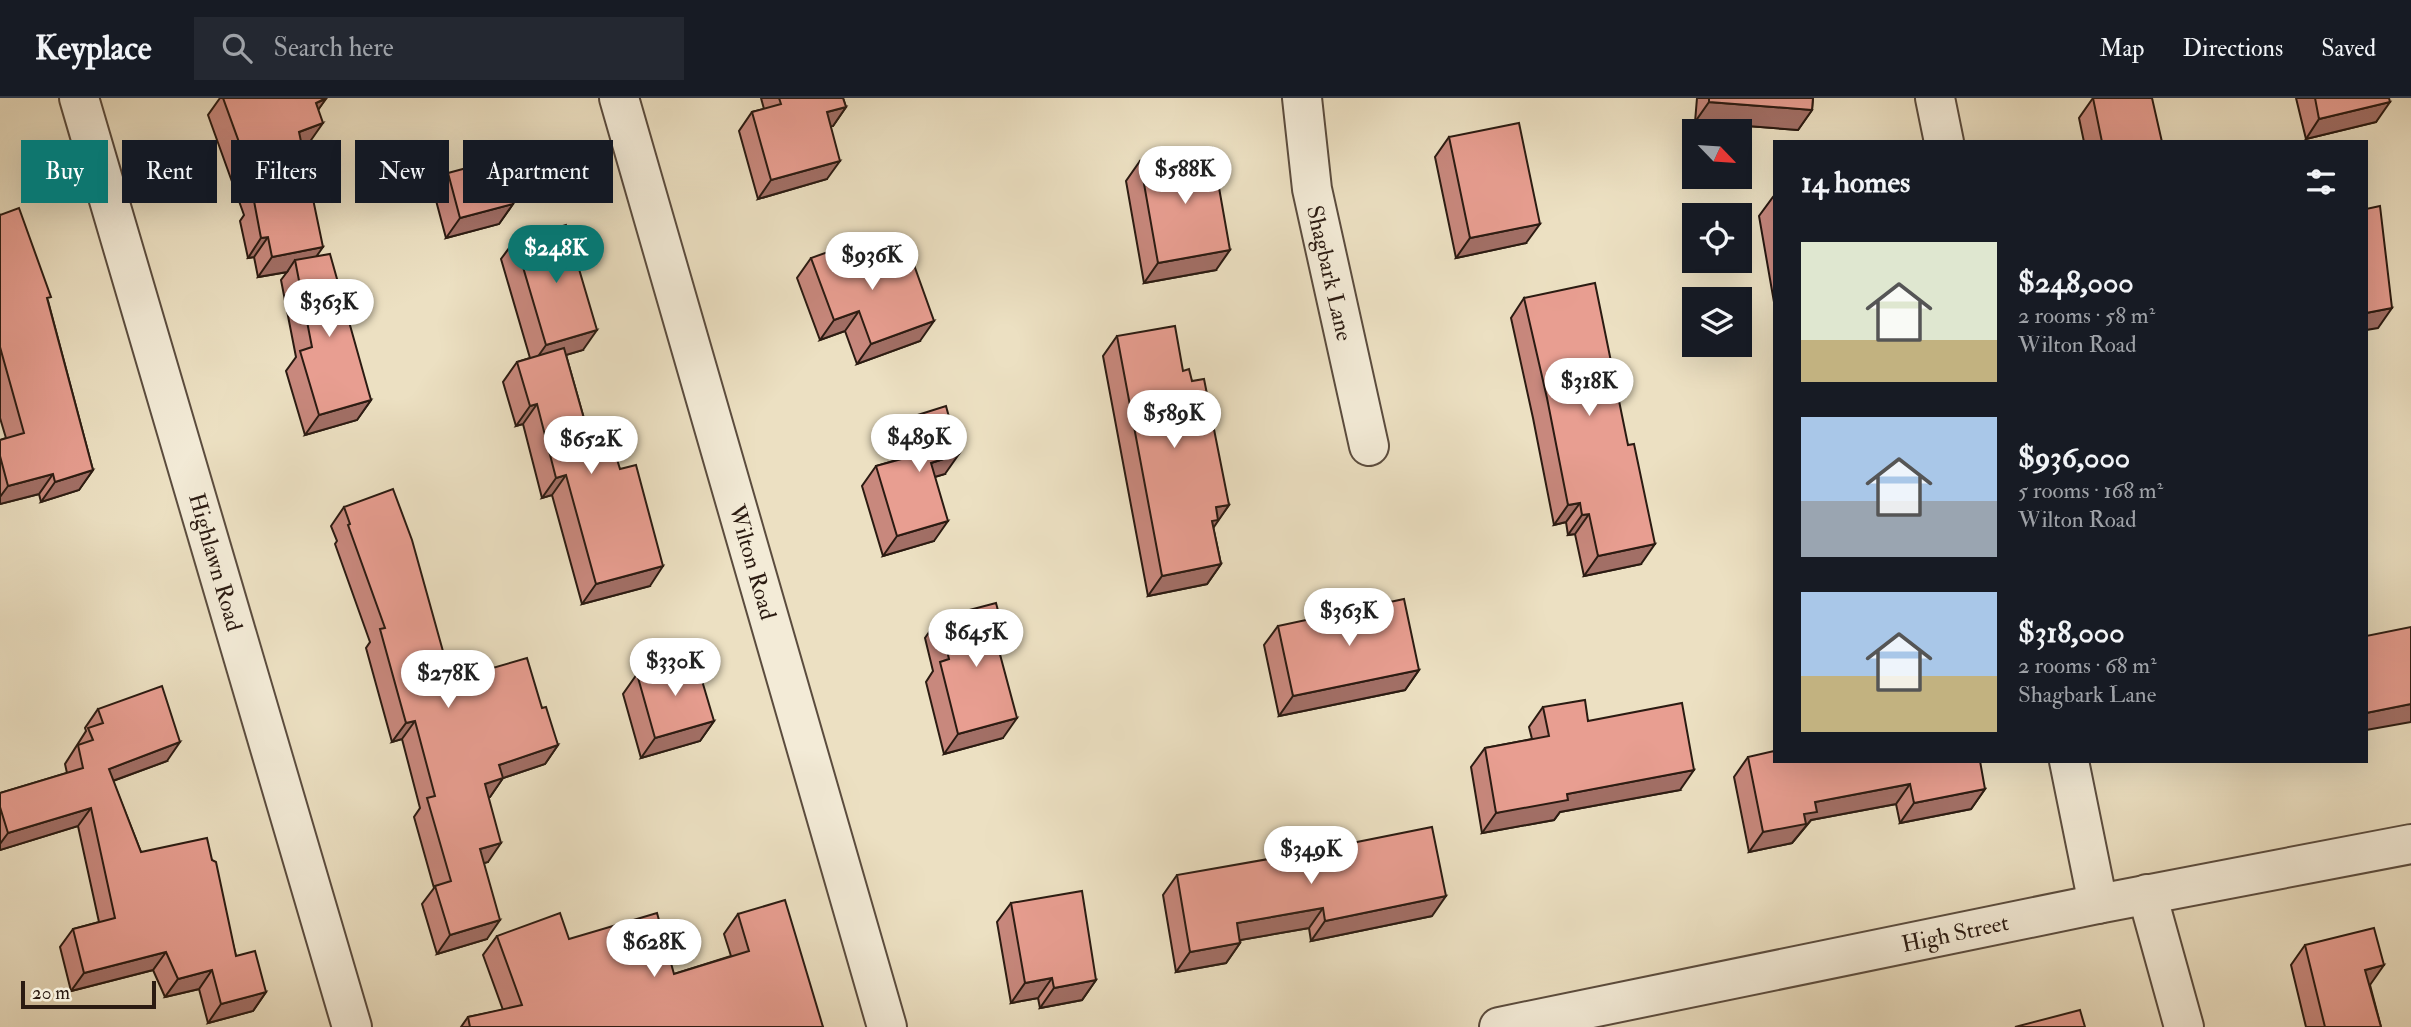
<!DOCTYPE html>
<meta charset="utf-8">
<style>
body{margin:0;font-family:"IM FELL Double Pica",serif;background:#242831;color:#f1f3f6;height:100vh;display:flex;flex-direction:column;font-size:26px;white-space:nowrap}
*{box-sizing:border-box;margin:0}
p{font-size:23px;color:#9ea1a6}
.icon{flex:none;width:38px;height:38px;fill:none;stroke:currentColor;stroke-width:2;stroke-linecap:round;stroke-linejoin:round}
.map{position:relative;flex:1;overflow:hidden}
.sheet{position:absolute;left:1773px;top:42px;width:595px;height:623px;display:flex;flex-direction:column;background:#171b24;border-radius:0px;box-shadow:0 7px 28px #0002}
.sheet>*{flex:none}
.top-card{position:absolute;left:21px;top:42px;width:665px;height:63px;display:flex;gap:14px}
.needle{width:46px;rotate:115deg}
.fabs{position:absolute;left:1682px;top:21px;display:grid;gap:14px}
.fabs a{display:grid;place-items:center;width:70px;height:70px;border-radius:0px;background:#171b24;box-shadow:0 7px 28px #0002;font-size:35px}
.scale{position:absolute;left:21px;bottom:18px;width:135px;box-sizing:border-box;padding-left:7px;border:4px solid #2b1b12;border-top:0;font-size:19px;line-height:24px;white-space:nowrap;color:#2b1b12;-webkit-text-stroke:5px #f3ebd7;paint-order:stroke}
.price{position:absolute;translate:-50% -60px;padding:0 16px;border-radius:24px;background:#fff;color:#222;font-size:23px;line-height:46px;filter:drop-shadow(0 2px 4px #0008)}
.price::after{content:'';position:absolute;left:50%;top:42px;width:21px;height:16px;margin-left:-10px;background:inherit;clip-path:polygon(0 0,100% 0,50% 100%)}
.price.active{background:#0f766e;color:#fff}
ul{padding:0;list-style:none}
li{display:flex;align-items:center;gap:21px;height:175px;padding:0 28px}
li span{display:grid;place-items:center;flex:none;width:196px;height:140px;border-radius:0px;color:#555}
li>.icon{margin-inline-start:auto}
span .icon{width:84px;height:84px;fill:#fffc;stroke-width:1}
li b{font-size:30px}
h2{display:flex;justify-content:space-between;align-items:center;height:84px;padding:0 28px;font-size:30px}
.pill{padding:0 24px;border-radius:0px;background:#171b24;box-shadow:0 7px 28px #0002;font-size:24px;line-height:63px}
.pill.active{background:#0f766e;color:#fff}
header{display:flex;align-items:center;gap:42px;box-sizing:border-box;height:98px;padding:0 35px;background:#171b24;border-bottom:2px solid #363941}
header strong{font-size:33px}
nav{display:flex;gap:38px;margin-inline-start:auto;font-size:24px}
.search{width:490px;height:63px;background:#242831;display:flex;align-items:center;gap:18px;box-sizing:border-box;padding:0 24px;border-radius:0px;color:#9ea1a6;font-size:26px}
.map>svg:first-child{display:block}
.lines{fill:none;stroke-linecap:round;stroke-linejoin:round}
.minor-casing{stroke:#5b4c3e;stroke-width:42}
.minor{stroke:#f3ebd7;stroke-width:38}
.wall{fill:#c8887d;stroke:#2b1b12;stroke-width:2}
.shaded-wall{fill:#a26f66;stroke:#2b1b12;stroke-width:2}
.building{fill:#e89e91;stroke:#2b1b12;stroke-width:2}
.labels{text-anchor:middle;stroke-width:5;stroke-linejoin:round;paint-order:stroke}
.street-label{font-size:23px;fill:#2b1b12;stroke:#f3ebd7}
</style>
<header>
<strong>Keyplace</strong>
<div class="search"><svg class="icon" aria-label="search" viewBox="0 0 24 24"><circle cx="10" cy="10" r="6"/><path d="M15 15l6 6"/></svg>Search here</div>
<nav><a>Map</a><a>Directions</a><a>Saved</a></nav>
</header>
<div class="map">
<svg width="2411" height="929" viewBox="0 0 2411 929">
<rect width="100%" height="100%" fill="#ece0c2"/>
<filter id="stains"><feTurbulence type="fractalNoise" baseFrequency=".00286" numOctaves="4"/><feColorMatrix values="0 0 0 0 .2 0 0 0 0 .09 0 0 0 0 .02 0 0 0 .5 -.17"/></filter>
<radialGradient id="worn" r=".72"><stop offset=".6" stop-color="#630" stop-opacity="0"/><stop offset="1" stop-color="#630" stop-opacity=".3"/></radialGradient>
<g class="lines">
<g class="minor-casing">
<g id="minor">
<polyline points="79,0 352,929"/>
<polyline points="619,0 887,929"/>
<polyline points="1302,0 1312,91 1369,348"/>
<polyline points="1935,0 1944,44"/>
<polyline points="2069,663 2098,806"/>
<polyline points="2147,796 2184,929"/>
<polyline points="1499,929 2098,806 2411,746"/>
</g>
</g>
<use href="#minor" class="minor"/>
</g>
<g class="wall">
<polygon points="220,0 326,0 318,12 309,45 302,47 317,158 371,302 357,322 305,337 286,273 296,259 281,182 287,174 258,179 254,159 248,160 240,123 244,117 208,17"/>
<polygon points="761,0 843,0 846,9 833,28 831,28 827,81 758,101 739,33 752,14 764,11"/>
<polygon points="1697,0 1813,0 1812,12 1798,32 1695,24"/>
<polygon points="2093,0 2162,44 2084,44 2079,20"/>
<polygon points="2296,0 2389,0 2376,24 2306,41"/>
<polygon points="1449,39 1526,145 1456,160 1435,59"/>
<polygon points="1140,63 1216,172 1144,185 1126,83"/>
<polygon points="448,75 513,106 499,126 446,140 434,95"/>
<polygon points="1774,98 1774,204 1759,118 1773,99"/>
<polygon points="0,117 48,203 93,372 79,392 41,404 39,396 0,406 0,342 6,340 0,320"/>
<polygon points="515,142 583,252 566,257 596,363 650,488 582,506 552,397 542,400 523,326 516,328 503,284 517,264 530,260 501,161"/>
<polygon points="811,160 873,171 920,243 857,266 845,233 820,242 797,180"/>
<polygon points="1524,200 1641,466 1584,478 1575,436 1568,437 1566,424 1554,427 1533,320 1511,220"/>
<polygon points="1117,238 1183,273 1192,283 1229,407 1213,429 1221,466 1207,486 1148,498 1103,258"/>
<polygon points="905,321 945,376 935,379 934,443 883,458 862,388 876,368 897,362 891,341"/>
<polygon points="344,409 451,582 542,610 558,647 545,666 503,680 490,699 488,699 488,764 484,765 487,841 437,856 422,806 434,790 414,719 420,710 402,641 392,644 366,550 370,544 335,446 337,443 331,428"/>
<polygon points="939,520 1000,557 1003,640 944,656 926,584 933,573 925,540"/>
<polygon points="1278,528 1419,572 1405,592 1279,618 1264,547"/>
<polygon points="637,576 714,623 700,643 641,660 623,596"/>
<polygon points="1543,609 1588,623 1680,692 1560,714 1554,722 1482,735 1471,669 1485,650 1532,641 1529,629"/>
<polygon points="98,611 167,663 113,683 141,754 212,762 236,858 266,894 253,913 208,925 199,891 165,899 153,872 71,893 60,849 73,831 99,824 78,728 0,752 0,695 67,675 65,666 86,633 85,630"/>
<polygon points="1748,659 1985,691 1971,711 1900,725 1896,706 1811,722 1792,745 1749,754 1734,679"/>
<polygon points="1177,777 1432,818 1311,843 1309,830 1240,842 1240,845 1226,865 1176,874 1163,797"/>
<polygon points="1011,805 1096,882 1082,902 1040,910 1038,900 1011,905 997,824"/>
<polygon points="738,816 823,929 461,929 468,919 503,912 483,857 497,838 569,841 674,876 731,858 724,836"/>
<polygon points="2305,847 2370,887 2381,929 2306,929 2291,867"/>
</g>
<g class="shaded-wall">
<polygon points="326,1 312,20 316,5"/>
<polygon points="1709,4 1812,12 1798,32 1695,24"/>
<polygon points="2390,4 2376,24 2306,41 2319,21"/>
<polygon points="846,9 833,28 814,33 827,14"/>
<polygon points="323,25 309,45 285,53 299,34"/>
<polygon points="840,63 827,81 758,101 771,82"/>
<polygon points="513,106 499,126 446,140 460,120"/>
<polygon points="1540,126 1526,145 1456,160 1470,140"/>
<polygon points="268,139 254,159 248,160 261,140"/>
<polygon points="323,149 309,169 295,162 287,174 258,179 272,159"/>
<polygon points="1230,152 1216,172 1144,185 1158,165"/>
<polygon points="2392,210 2378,230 2366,232 2366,215"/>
<polygon points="859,213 845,233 820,242 834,222"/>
<polygon points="934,223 920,243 857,266 871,246"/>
<polygon points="597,232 583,252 532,267 546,247"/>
<polygon points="371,302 357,322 305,337 319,317"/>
<polygon points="537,306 523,326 516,328 530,308"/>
<polygon points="959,356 945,376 917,384 931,365"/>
<polygon points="93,372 79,392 41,404 55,384"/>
<polygon points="53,376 39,396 0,406 0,399 8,388"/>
<polygon points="566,377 552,397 542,400 556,380"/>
<polygon points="1580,405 1566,424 1554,427 1568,407"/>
<polygon points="1229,407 1205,442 1216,409"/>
<polygon points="1589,416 1575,436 1568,437 1582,417"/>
<polygon points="948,423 934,443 883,458 897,438"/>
<polygon points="1655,446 1641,466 1584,478 1598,458"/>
<polygon points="1221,466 1207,486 1148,498 1162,478"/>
<polygon points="663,468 650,488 582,506 596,486"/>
<polygon points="1007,547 993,567 998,549"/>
<polygon points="1419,572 1405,592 1279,618 1293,598"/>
<polygon points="2411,606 2411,624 2366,632 2366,615"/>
<polygon points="1017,620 1003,640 944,656 958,636"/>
<polygon points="415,623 402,641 392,644 406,625"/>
<polygon points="714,623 700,643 641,660 655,640"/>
<polygon points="180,644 167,663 96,689 109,671"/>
<polygon points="558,647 545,666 503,680 490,699 471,704 499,667"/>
<polygon points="1694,672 1680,692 1560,714 1554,722 1482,735 1496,715 1567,696"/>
<polygon points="1910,686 1896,706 1811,722 1792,745 1749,754 1763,734 1815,704"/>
<polygon points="1985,691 1971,711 1900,725 1914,705"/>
<polygon points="91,710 78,728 0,752 0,746 8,735"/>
<polygon points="501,745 488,764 467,770 480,751"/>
<polygon points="1446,798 1432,818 1311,843 1325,823"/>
<polygon points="1323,810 1309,830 1223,845 1237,825"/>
<polygon points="500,822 487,841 437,856 450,837"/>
<polygon points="1240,845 1226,865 1176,874 1190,854"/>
<polygon points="166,854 153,872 71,893 84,875"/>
<polygon points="2384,867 2370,887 2351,892 2365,872"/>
<polygon points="212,872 199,891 165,899 178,881"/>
<polygon points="1052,880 1038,900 1011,905 1025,885"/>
<polygon points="1096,882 1082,902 1040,910 1054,890"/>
<polygon points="266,894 253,913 208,925 221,906"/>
</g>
<g class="building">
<polygon points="223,0 326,0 316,5 323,25 299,34 323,149 272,159 268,139 261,140 254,103 260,102"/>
<polygon points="779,0 843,0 846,9 827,14 840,63 771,82 752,14 781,6"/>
<polygon points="1709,0 1813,0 1812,12 1709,4"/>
<polygon points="2093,0 2152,0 2162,44 2102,44"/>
<polygon points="2315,0 2389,0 2390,4 2319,21"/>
<polygon points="1519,25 1540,126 1470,140 1449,39"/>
<polygon points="1212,50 1230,152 1158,165 1140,63"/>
<polygon points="500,61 513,106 460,120 448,75"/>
<polygon points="2380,108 2392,210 2366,215 2366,111"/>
<polygon points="19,110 51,199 47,200 93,372 55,384 53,376 8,388 0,358 0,342 24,335 0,249 0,117"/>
<polygon points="566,127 597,232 546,247 515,142"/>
<polygon points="862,142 873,171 892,164 895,174 914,167 934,223 871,246 859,213 834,222 811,160"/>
<polygon points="330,156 371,302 319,317 300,253 312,249 295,162"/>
<polygon points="1595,185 1628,347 1634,346 1655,446 1598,458 1589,416 1582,417 1580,405 1568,407 1547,300 1524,200"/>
<polygon points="1175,228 1183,273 1189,271 1192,283 1204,281 1229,407 1216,409 1218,422 1212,423 1221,466 1162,478 1117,238"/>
<polygon points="564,250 596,363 616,358 620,371 636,367 663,468 596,486 566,377 556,380 537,306 530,308 517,264"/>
<polygon points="946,308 959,356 931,365 948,423 897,438 876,368 916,357 905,321"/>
<polygon points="393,391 412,442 451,582 527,560 542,610 546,609 558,647 499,667 503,680 485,686 501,745 480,751 500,822 450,837 435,788 451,783 427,700 435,698 415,623 406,625 380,531 385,530 348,427 350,426 344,409"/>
<polygon points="1404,501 1419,572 1293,598 1278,528"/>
<polygon points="996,505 1007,547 998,549 1017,620 958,636 940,564 949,561 939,520"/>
<polygon points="2411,529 2411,606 2366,615 2366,538"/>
<polygon points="695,559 714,623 655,640 637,576"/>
<polygon points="162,588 180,644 109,671 141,754 207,740 212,762 216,764 236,858 255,853 266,894 221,906 212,872 178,881 166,854 84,875 73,831 115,820 91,710 8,735 0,709 0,695 83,670 78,647 93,642 88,630 103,625 98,611"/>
<polygon points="1585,602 1588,623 1682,605 1694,672 1567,696 1568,702 1496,715 1485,650 1549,638 1543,609"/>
<polygon points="1774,653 1774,663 1980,663 1985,691 1914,705 1910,686 1815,704 1817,714 1804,716 1806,726 1763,734 1748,659"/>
<polygon points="1432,729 1446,798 1325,823 1323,810 1237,825 1240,845 1190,854 1177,777 1297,756"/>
<polygon points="1082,793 1096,882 1054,890 1052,880 1025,885 1011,805"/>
<polygon points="785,802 823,929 470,929 468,919 522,907 497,838 560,815 569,841 657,815 674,876 749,853 738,816"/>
<polygon points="2374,830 2384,867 2365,872 2381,929 2325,929 2305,847"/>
<polygon points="2080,912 2085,929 2015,929"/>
</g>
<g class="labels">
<g class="street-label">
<text transform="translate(1330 175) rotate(77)" y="8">Shagbark Lane</text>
<text transform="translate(216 464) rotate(74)" y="8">Highlawn Road</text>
<text transform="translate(753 464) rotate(74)" y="8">Wilton Road</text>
<text transform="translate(1955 835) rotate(-12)" y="8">High Street</text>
</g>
</g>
<rect width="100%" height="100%" filter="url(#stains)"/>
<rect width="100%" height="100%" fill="url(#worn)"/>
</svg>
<div class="fabs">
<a><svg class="needle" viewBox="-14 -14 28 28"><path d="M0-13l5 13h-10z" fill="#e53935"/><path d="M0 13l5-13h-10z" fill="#9ea1a6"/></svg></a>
<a><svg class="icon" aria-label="locate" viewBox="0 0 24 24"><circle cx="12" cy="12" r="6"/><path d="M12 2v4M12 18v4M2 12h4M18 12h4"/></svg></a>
<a><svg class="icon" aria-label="layers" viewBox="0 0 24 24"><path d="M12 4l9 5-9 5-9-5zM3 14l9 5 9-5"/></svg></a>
</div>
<div class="scale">20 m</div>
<b class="price" style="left:1185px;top:108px">$588K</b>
<b class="price active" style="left:556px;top:187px">$248K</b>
<b class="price" style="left:872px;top:194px">$936K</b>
<b class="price" style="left:329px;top:241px">$363K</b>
<b class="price" style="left:1589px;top:320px">$318K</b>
<b class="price" style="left:1174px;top:352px">$589K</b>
<b class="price" style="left:919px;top:376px">$489K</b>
<b class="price" style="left:591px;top:378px">$652K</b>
<b class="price" style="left:1349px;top:550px">$363K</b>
<b class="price" style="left:976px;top:571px">$645K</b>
<b class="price" style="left:675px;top:600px">$330K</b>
<b class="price" style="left:448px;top:612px">$278K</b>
<b class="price" style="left:1311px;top:788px">$349K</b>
<b class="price" style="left:654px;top:881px">$628K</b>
<div class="top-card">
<a class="pill active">Buy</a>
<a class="pill">Rent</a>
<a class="pill">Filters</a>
<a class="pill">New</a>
<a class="pill">Apartment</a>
</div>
<section class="sheet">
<h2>14 homes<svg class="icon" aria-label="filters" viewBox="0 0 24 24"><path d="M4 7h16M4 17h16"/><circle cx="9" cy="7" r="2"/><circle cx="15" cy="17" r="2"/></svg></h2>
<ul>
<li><span style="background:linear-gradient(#dfe7d0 70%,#c2b280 0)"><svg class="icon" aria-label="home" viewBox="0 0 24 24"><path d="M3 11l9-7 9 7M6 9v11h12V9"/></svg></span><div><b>$248,000</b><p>2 rooms · 58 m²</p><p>Wilton Road</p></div></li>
<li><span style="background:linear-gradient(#a9c7e8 60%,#9aa5b1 0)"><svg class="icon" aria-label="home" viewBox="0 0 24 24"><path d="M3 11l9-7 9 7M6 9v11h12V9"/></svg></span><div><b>$936,000</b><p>5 rooms · 168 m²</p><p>Wilton Road</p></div></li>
<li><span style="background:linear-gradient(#a9c7e8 60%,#c2b280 0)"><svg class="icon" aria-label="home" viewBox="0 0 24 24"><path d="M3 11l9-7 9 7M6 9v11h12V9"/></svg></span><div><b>$318,000</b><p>2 rooms · 68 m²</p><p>Shagbark Lane</p></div></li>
</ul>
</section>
</div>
